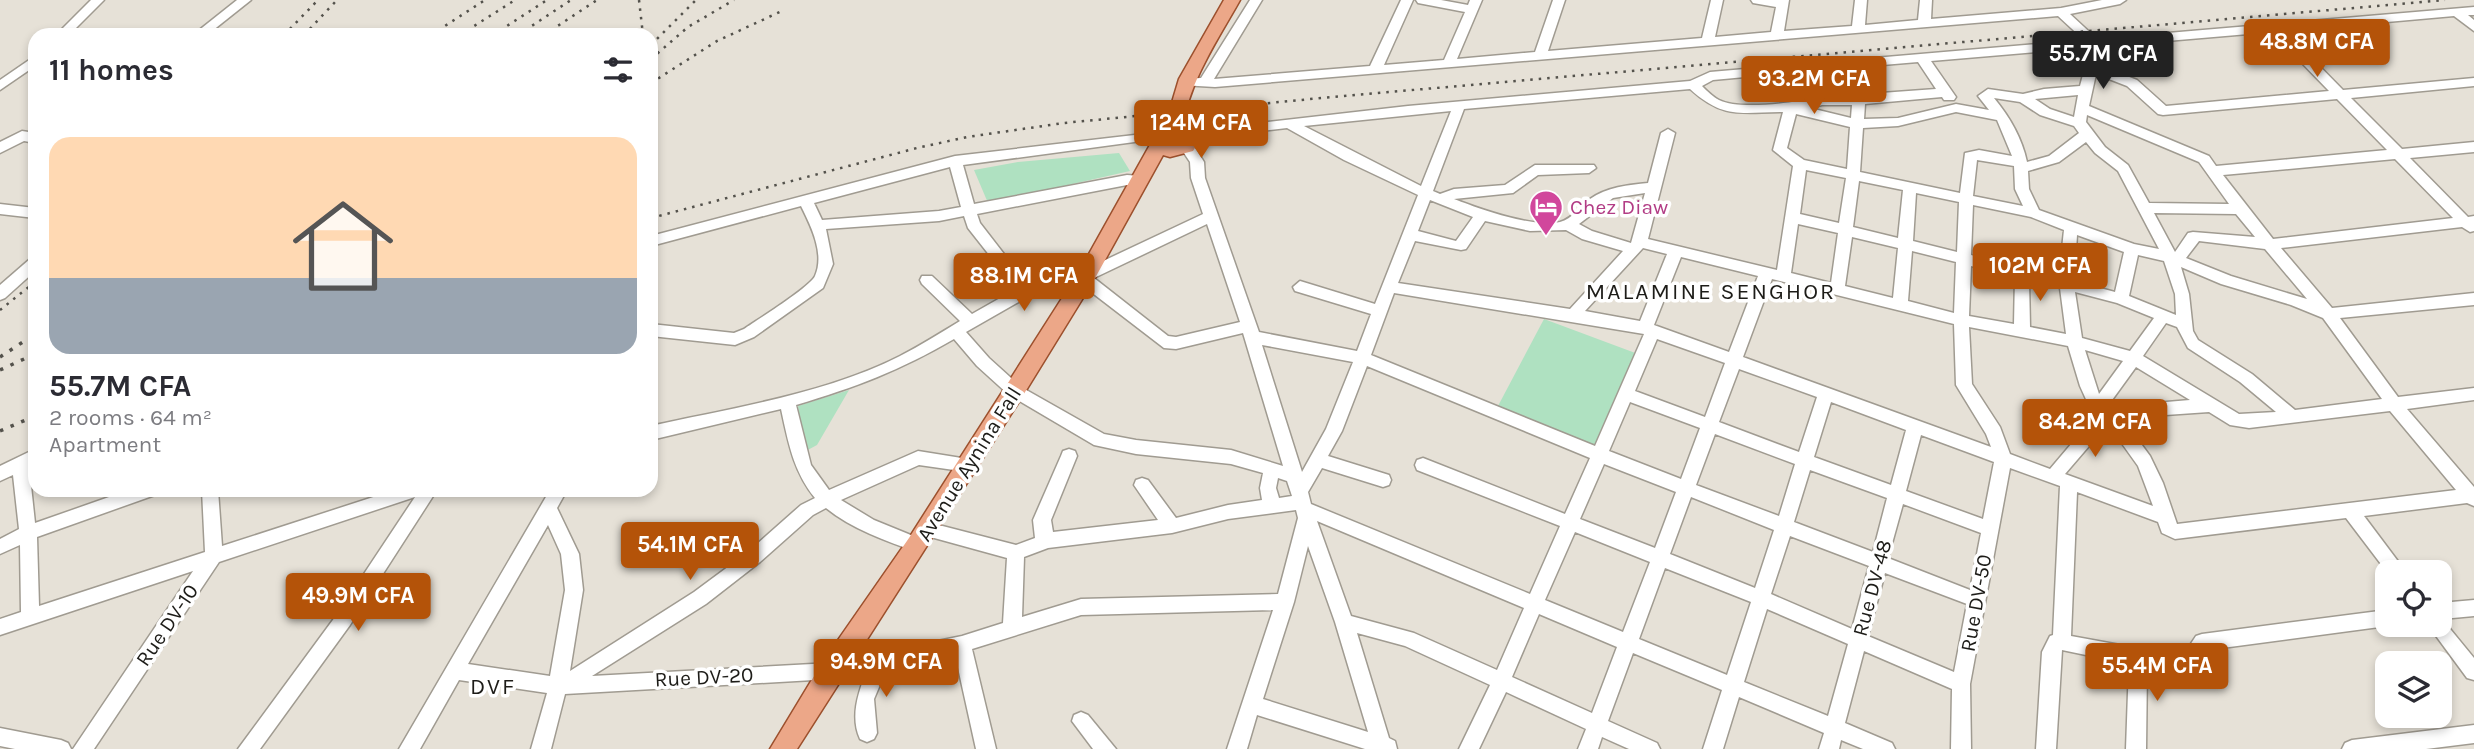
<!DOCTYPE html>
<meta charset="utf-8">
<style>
body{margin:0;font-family:Karla,sans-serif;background:#f7f7f7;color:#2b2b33;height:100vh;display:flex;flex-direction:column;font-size:26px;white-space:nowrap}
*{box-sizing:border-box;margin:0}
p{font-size:23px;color:#7c7c81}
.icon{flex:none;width:38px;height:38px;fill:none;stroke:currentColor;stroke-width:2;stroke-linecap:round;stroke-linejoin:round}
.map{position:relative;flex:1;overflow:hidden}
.sheet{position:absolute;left:28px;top:28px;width:630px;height:469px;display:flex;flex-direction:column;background:#fff;border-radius:21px;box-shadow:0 4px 10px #0003}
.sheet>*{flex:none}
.buttons{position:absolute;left:2375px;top:560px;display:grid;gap:14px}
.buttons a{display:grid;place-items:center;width:77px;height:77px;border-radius:14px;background:#fff;box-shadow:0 4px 10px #0003;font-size:35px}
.price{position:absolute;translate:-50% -60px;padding:0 16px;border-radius:7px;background:#b45309;color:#fff;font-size:23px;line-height:46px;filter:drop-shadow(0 2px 4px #0008)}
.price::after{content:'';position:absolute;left:50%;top:42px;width:21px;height:16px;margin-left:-10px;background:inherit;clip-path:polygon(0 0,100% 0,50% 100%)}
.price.current{background:#222;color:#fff}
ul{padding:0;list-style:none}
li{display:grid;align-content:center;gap:14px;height:371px;padding:0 21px}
li span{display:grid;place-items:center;height:217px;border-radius:21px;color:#555}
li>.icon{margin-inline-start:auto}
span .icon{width:126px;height:126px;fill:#fffc;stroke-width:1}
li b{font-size:30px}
h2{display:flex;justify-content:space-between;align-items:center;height:84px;padding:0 21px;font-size:30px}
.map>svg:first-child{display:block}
.green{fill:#afe1c1}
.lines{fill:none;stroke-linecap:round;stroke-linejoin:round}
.minor-casing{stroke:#a09b91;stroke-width:3}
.major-casing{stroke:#9c502d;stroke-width:3}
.minor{fill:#fff;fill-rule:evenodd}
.major{fill:#eca788;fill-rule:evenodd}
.rail-far1{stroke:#54524c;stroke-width:2.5;stroke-dasharray:2.5 6;stroke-linecap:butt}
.rail{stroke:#54524c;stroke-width:3.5;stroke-dasharray:3.5 8;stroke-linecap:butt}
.labels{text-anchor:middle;stroke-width:7;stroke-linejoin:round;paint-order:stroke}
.hotel-label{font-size:21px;fill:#b23c85;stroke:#fff;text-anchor:start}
.street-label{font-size:21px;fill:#1d1c18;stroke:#fff}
.neighbourhood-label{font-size:23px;letter-spacing:2px;fill:#1d1c18;stroke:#fff}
</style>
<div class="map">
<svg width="2474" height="749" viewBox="0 0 2474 749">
<rect width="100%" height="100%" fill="#e6e1d7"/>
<g class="green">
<polygon points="1119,153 1130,171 988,203 974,170 1018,162"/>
<polygon points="1544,319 1638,354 1595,445 1498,406"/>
<polygon points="849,390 817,445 804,452 798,406"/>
</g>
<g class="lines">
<g class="minor-casing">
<g id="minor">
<polygon points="91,0 104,0 69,35 56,35"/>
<polygon points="237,0 251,0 207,35 193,35"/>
<path d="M1250 0H1262L1214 79 1370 66 1401 0H1413L1384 65 1444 60 1465 12 1418 3 1416 0H1441L1468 5 1470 0H1482L1457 59 1535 52 1553 0H1565L1548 51 1702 38 1711 0H1723L1715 37 1771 32 1776 7 1753 3 1751 0H1789L1784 31 1852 26 1855 0H1867L1865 25 1918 20 1920 0H1932L1931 19 2061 8 2102 0H2126L2120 4 2070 14 2097 39 2474 7V15H2468L2474 20V31L2454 16 2285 31 2343 90 2474 78V86L2351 98 2402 149 2474 142V152L2410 158 2468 217 2474 216V231L2470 232 2462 227 2281 248 2332 308 2474 293V305L2340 318 2398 397 2474 388V400L2407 409 2474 487V506L2467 503 2364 516 2406 572H2387L2346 518 2175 539 2162 533 2158 522 2077 492 2071 636 2142 649 2186 651 2196 636 2202 634 2387 610V625H2390L2387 626 2207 650 2198 665 2191 667H2147L2146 749H2126L2129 664 2062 650 2056 749H2036L2042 652 2050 636 2053 635 2060 486 2010 468 1970 684 1971 749H1951L1952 689 1864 651 1845 723 1892 743 1895 749H1863L1841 740 1839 749H1819L1824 733 1739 697 1723 749H1703L1722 690 1633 653 1608 721 1657 743 1660 749H1629L1602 737 1598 749H1578L1586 729 1506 692 1479 749H1459L1490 685 1405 646 1357 633 1389 738 1395 741 1397 749H1365L1257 715 1247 749H1227L1273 610 1081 615 972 649 996 749H976L955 654 887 668 874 699 877 733 874 739 867 742 860 739C850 717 858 694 866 672L831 679 565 694 551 749H531L547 693 459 680 420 749H399L550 490H567L557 508 579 554 583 590 570 671 694 592 748 552 801 505 815 498C793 471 788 441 781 409L651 440V426C732 408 825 394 900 356 920 346 940 333 960 321L922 284 920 280 922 276H932L972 314 1016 289 968 228 964 216 939 221 826 229 833 264 823 288 754 337 735 345 651 336V324L734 333 744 329C757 320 810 287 815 276 825 254 811 226 801 206L651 246V236L955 156 1169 131 1171 134 1169 137 1164 138 963 165 974 204 1127 175 1141 176 1148 181 1141 186 1127 185 977 214 980 223 1028 285 1080 275 1082 271 1203 214 1191 178 1190 162 1180 147 1184 140 1233 126 1408 106 1690 81 1710 72 2084 40 2058 16 1215 87 1181 85V79L1201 78ZM2272 32 2329 91 2166 106 2137 80 2096 64 2093 57 2088 56 2082 60 2085 67 2080 86 2044 89 2023 94 1988 89 1978 96 1989 110 1956 104 1898 118 1864 119 1865 104 1942 97 1944 100H1954L1956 97 1931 61ZM1918 62 1936 89 1826 97 1812 71ZM1800 72 1814 98C1793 103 1738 110 1719 100 1713 97 1707 91 1702 86L1713 80ZM2096 74 2127 86 2158 114 2163 115 2337 99 2387 150 2216 166 2209 156 2089 106ZM1690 89C1724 120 1741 112 1783 112L1773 150 1793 166 1777 270 1648 239 1675 133 1668 129 1661 133 1648 183C1628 185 1607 187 1590 199 1581 206 1572 219 1560 222 1532 228 1480 209 1454 199L1513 193 1538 175 1589 173 1596 168 1594 165H1535L1505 185 1454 189 1440 194 1433 191 1464 109ZM2078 95 2074 117 2050 109 2035 99ZM1994 98 2020 102 2040 115 2074 126 2079 133 2049 156 2027 162C2022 138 2009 116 1994 98ZM1822 105H1852L1851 118 1810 108ZM1451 111 1421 186 1304 126ZM1956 112 1997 120 2012 156 1979 150 1965 153 1960 193 1860 172 1863 128 1898 126ZM1796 114 1850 127 1847 169 1804 160 1787 148ZM2087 115 2199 162 2229 204 2149 203 2128 165 2105 147 2086 122ZM1287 128 1344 160 1418 195 1375 304 1300 281 1293 287 1295 291 1371 314 1357 351 1259 332 1205 178 1204 162 1194 146 1234 134ZM2086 142 2095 153 2118 171 2159 249 2134 244 2039 210 2029 189 2028 171 2059 162ZM2395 159 2453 218 2273 239 2223 175ZM1977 160 2014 166 2015 189 2023 206 1973 196ZM950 167 961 207 939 211 822 220 814 203ZM1806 170 1846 178 1839 223 1800 214ZM1859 181 1903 190 1898 238 1853 227ZM1645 193 1631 243 1592 231 1579 224 1613 198ZM1916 193 1959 202 1957 252 1913 241ZM1430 200 1473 217 1456 241 1418 231ZM1973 205 2031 217 2064 230 2059 277 1971 255ZM2154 213 2236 214 2255 237 2193 232 2188 233 2175 252ZM1485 221 1530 231 1566 230 1582 239 1623 251 1570 309 1398 283 1415 241 1461 250 1466 249ZM1207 224 1240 322 1176 337 1168 336 1094 278ZM1798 224 1838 233 1831 283 1791 273ZM2077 235 2124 252 2115 292 2074 281ZM1852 237 1898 248 1893 298 1845 286ZM2199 241 2265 249 2307 299 2231 276 2186 258ZM1643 248 1667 254 1640 321 1585 311ZM1912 251 1956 262 1954 313 1908 301ZM2138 255 2164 261 2175 294 2176 315 2129 296ZM1681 257 1758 276 1729 352 1654 325ZM1971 266 2015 277 2014 324 1969 316ZM2181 267 2221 284 2291 305 2323 318 2382 399 2295 410 2252 374 2198 340 2193 331 2189 294ZM1772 279 1954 324 1956 385 1986 434 1991 447 1743 357ZM2029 280 2060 288 2066 334 2030 327ZM1082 285 1164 348 1176 349 1243 333 1283 466 1231 450 1136 440 1104 434 1021 387 989 358 966 332 1029 296ZM2075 292 2117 303 2154 318 2130 351 2082 338ZM1394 293 1644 334 1595 446 1371 355ZM2166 323 2177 327 2188 348 2240 382 2276 412 2239 414 2143 356ZM1969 327 2068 346 2080 386 2094 417 2050 469 2010 454 2000 427 1972 384ZM954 339 977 366 1009 395 1094 445 1136 454 1231 464 1263 473 1260 488 1262 500 1228 505 1176 518 1148 480 1142 478 1136 480 1134 485 1158 520 1053 532 1051 520 1077 456 1075 451 1069 449 1063 451 1061 456 1033 520 1035 538 1016 545 927 522 921 524 918 529 921 534 927 536 1007 558 1003 623 962 636 831 663 592 676 706 604 760 562 813 515 826 508C852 529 886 541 917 552L923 550 926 545 923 540 874 520 841 500 919 465 968 472 974 470 976 465 974 460 918 451 829 490 811 465 796 405C856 387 899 371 954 339ZM1657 339 1725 363 1705 417 1635 391ZM1262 345 1353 362 1326 429 1302 472ZM2085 350 2123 361 2099 394ZM1367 366 1590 458 1565 514 1423 458 1417 460 1415 465 1417 470 1560 526 1530 594 1311 504 1308 492 1322 468 1383 487 1389 485 1391 480 1389 475 1328 456 1342 431ZM2136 367 2190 400 2107 407ZM1739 369 1817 397 1799 452 1719 422ZM1630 402 1700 428 1681 479 1609 451ZM1831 402 1906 430 1891 485 1814 457ZM2390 411 2456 490 2177 524 2163 483 2150 456 2122 418 2209 412 2230 425 2249 428ZM2108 424 2138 466 2153 506 2065 474ZM1715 434 1795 464 1779 516 1696 485ZM1921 435 1994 462 1983 519 1906 491ZM1604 464 1676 492 1655 548 1580 519ZM1810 470 1887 498 1873 552 1794 522ZM1278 478 1287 481 1292 496 1279 498 1276 488ZM1691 497 1774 530 1755 588 1670 554ZM1903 504 1981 533 1970 590 1888 558ZM1296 510 1298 518 1278 594 1081 599 1022 617 1024 557 1048 548 1172 533 1228 519ZM1317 521 1524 608 1497 670 1414 633 1351 616ZM548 525 561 554 565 590 550 676 468 664ZM1575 532 1650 562 1623 632 1545 600ZM1790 536 1869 566 1852 629 1771 594ZM1308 546 1335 622 1368 732 1263 699 1294 602ZM1665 568 1751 602 1727 675 1639 639ZM1885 573 1967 604 1954 672 1868 636ZM1767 609 1848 644 1828 716 1744 682ZM1539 614 1617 647 1592 713 1512 677Z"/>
<polygon points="35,56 35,66 0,90 0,80"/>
<polygon points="22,131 35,133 35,143 24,141 0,153 0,142"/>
<polygon points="0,204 35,208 35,218 0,214"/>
<polygon points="35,258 35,271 5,298 0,300 0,285 30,259"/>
<polygon points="35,449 35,464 29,467 35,523 129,490 157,490 155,495 37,537 39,606 205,552 202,490 218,490 222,546 395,490 437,490 350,625 260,749 238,749 338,613 415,497 219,562 94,749 73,749 193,571 0,635 0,619 21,612 20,545 0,554 0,539 19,529 13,475 0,481 0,466"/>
<polygon points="2474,600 2474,616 2442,619 2474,658 2474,680 2467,678 2428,625 2440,625 2440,603"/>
<polygon points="1081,712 1088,715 1116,749 1093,749 1072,721 1074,715"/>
<polygon points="2474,725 2474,743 2426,749 2342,749 2345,743 2352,740"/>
<polygon points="0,728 61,740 68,743 71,749 15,749 0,746"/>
</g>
</g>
<g class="major-casing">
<path id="major" d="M1224 0H1240C1217 41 1190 80 1182 128L1192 131 1198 143 1193 151 1170 157 1163 155 1094 280 1022 397 797 749H770L822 663 909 538 1080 270 1151 143 1150 138 1165 126 1179 79ZM1173 138 1179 139 1180 143 1169 144V140Z"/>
</g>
<use href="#minor" class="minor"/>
<use href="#major" class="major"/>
<g class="rail-far1">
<polyline points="639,0 643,35"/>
<polyline points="284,35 318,0"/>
<polyline points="304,35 337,0"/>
<polyline points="431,35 485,0"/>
<polyline points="460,35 515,0"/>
<polyline points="493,35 547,0"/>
<polyline points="518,35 571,0"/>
<polyline points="544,35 597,0"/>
<polyline points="651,45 696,0"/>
<polyline points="651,59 688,27 734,0"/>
<polyline points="651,83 717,41 784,10"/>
<polyline points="651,218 917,148 967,137 1064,123 1321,98 2445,0"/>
<polyline points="0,310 35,282"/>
</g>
<g class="rail">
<polyline points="0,357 35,334"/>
<polyline points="0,370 35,354"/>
<polyline points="0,431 35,416"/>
</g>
</g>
<defs>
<g id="hotel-pin" transform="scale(1.75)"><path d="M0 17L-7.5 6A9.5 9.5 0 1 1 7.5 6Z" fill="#d1479c" stroke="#fff"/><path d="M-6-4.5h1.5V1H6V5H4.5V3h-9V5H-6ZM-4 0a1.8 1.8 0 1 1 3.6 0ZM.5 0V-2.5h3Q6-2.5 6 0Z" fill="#fff"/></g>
</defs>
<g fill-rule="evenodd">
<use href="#hotel-pin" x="1546" y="207"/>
</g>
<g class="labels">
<g class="hotel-label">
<text x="1570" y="214">Chez Diaw</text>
</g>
<g class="street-label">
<text transform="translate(969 464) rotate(-58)" y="7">Avenue Aynina Fall</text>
<text transform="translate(1872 588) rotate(-75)" y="7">Rue DV-48</text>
<text transform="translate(1976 603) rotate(-80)" y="7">Rue DV-50</text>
<text transform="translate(167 625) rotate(-56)" y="7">Rue DV-10</text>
<text transform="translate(704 677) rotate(-3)" y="7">Rue DV-20</text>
</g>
<g class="neighbourhood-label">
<text x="1711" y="299">MALAMINE SENGHOR</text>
<text x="493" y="694">DVF</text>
</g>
</g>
</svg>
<div class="buttons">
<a><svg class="icon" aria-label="locate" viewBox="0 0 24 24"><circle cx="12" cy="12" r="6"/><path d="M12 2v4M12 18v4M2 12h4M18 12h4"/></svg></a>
<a><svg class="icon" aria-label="layers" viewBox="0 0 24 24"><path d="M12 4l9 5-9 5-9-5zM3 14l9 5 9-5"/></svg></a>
</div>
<b class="price" style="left:2317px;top:79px">48.8M CFA</b>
<b class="price current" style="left:2103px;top:91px">55.7M CFA</b>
<b class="price" style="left:1814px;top:116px">93.2M CFA</b>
<b class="price" style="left:1201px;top:160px">124M CFA</b>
<b class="price" style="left:2040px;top:303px">102M CFA</b>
<b class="price" style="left:1024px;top:313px">88.1M CFA</b>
<b class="price" style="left:2095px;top:459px">84.2M CFA</b>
<b class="price" style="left:690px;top:582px">54.1M CFA</b>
<b class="price" style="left:358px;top:633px">49.9M CFA</b>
<b class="price" style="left:886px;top:699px">94.9M CFA</b>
<b class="price" style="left:2157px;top:703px">55.4M CFA</b>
<section class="sheet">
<h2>11 homes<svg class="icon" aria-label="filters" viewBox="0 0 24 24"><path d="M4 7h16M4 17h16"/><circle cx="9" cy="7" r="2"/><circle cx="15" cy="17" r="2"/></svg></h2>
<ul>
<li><span style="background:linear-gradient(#ffd9b3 65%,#9aa5b1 0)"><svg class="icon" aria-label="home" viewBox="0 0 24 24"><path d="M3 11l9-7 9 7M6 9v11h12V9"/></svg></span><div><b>55.7M CFA</b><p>2 rooms · 64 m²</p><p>Apartment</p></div></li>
</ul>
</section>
</div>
